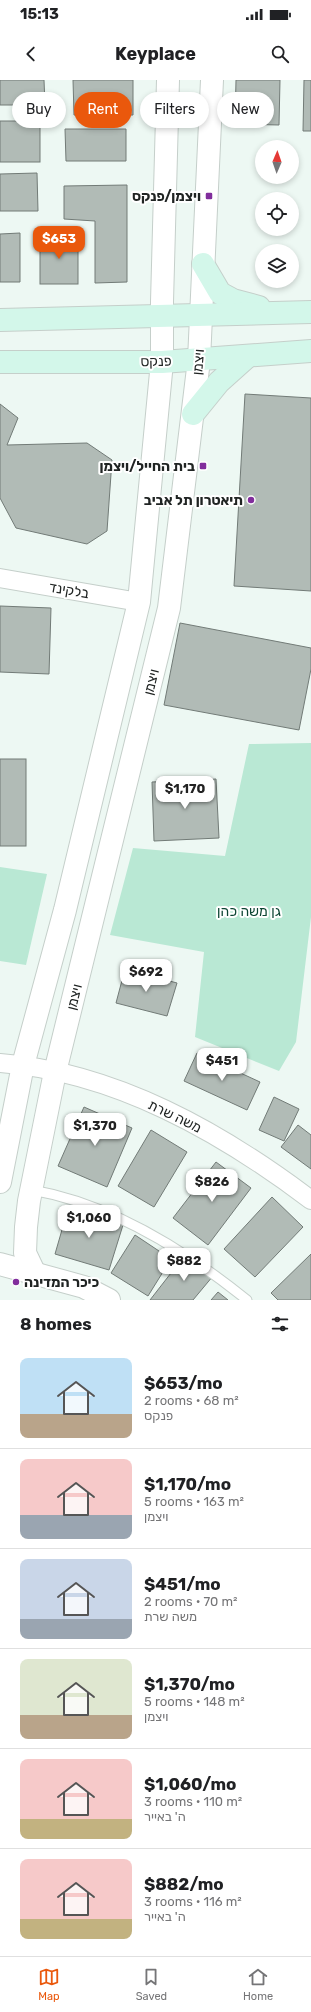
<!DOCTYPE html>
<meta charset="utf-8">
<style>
body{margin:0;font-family:Rubik,Heebo,sans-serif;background:#f6f6f6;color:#202124;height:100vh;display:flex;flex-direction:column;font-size:15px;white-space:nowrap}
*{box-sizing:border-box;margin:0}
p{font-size:13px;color:#757577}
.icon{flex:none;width:22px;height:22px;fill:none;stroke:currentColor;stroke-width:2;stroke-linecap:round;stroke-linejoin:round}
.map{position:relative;height:1220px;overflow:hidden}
.sheet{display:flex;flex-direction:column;background:#fff;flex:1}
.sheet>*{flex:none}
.hud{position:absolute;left:12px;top:12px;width:287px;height:36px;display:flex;gap:8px}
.needle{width:26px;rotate:2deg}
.tools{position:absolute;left:255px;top:60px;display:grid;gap:8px}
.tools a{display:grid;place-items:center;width:44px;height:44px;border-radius:50%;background:#fff;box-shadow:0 2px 6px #0003;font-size:20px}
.price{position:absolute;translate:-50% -34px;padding:0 9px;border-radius:8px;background:#fff;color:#222;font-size:13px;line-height:26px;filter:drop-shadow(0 1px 2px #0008)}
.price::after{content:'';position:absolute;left:50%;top:24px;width:12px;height:9px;margin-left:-6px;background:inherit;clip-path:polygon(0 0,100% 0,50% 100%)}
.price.active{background:#ea580c;color:#fff}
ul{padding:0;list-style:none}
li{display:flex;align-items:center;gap:12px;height:100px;padding:0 20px}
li+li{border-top:1px solid #e0e0e0}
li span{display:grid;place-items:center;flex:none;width:112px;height:80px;border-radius:8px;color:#555}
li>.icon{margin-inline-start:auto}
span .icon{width:48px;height:48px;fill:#fffc;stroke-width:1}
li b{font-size:17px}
h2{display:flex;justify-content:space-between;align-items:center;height:48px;padding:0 20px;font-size:17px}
.tag{padding:0 14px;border-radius:18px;background:#fff;box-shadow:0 2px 6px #0003;font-size:14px;line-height:36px}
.tag.active{background:#ea580c;color:#fff}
.status{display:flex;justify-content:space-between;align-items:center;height:28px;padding:0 20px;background:#fff;direction:ltr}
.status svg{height:11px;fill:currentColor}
header{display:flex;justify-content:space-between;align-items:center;height:52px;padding:0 20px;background:#fff;font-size:18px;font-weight:700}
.menu{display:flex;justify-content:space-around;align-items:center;height:56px;border-top:1px solid #e0e0e0;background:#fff;font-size:11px;color:#757577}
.menu a{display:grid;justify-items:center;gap:2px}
.menu .active{color:#ea580c}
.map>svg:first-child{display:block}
.green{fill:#b9e8d4}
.building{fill:#b1bbb6;stroke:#727b77}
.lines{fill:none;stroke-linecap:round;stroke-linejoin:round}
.service-casing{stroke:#c5cfca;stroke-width:11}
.minor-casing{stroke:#c5cfca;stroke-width:20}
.tertiary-casing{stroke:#c5cfca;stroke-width:24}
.secondary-casing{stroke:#c5cfca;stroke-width:24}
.service{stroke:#fff;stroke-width:9}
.minor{stroke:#fff;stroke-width:18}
.tertiary{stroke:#fff;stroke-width:22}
.secondary{stroke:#d3f7ea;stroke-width:22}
.poi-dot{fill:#812d9c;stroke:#fff;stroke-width:1.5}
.labels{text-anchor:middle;stroke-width:4;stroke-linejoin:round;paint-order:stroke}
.poi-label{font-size:14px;font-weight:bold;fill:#202423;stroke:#fff;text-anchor:end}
.street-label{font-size:14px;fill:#202423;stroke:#fff}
.park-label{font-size:14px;fill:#0c4533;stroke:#fff}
</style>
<div class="status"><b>15:13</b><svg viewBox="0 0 49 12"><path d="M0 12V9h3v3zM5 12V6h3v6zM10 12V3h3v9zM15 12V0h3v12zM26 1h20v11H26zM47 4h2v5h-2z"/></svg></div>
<header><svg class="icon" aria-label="back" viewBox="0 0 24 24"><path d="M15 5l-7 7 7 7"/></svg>Keyplace<svg class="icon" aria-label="search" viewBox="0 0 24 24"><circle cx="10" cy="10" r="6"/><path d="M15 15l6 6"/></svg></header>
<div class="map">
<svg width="311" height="1220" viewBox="0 0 311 1220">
<rect width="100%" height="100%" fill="#edf8f3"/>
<g class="green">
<polygon points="311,663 311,837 296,962 279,991 195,957 204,872 110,855 133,768 225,776 249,664"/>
<polygon points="0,787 47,794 26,885 0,881"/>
</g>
<g class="building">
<polygon points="0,0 44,0 45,25 0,25"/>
<polygon points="73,0 133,0 133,35 74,35"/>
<polygon points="236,0 280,0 279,45 235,44"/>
<polygon points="304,0 311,0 311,51 303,51"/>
<rect x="0" y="41" width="40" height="41"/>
<polygon points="65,49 126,49 126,81 66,81"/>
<polygon points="37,93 38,131 0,131 0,94"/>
<polygon points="127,105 127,202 95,203 95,141 64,139 64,106"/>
<polygon points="20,153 20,202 0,202 0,154"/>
<rect x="40" y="157" width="38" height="47"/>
<polygon points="245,314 311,318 311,511 234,506"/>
<polygon points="0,324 18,338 7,365 87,363 112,380 107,451 87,464 16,448 0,418"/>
<polygon points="0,526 51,528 49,594 0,592"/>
<polygon points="180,543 311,568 311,589 299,650 164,625"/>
<rect x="0" y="679" width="26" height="87"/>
<polygon points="216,699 219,758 154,761 152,702"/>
<polygon points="125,889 177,903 167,936 116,923"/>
<polygon points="197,973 260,1002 247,1030 184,1001"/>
<polygon points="274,1017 299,1029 284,1061 259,1050"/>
<polygon points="84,1027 132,1048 107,1107 58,1086"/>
<polygon points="298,1045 311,1055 311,1089 281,1067"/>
<polygon points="151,1050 187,1072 154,1127 118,1106"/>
<polygon points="216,1082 251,1108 208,1165 173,1138"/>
<polygon points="272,1117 303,1147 255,1197 224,1169"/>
<polygon points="68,1129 123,1145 109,1190 55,1174"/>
<polygon points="135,1155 171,1179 148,1216 111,1193"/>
<polygon points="311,1174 311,1220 278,1220 271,1213"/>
<polygon points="185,1175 213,1196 193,1220 150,1220"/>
<polygon points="218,1212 228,1220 211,1220"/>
</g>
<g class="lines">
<g class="service-casing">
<path id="service" d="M32 1110C112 1124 185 1170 247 1220"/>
</g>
<g class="minor-casing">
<g id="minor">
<polyline points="0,498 139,522"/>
<path d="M0 983C115 992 221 1052 311 1120"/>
</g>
</g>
<g class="tertiary-casing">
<g id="tertiary">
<polyline points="0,1102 23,985 65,830 139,522 162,282 162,222 168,0"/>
<polyline points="0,1184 84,1207 109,1220"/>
<polyline points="34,1192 25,1173 26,1147 29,1121 55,992 169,528 199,280 212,0"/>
</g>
</g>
<g class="secondary-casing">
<g id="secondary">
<polyline points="203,184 220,213 233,220 259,227"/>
<polyline points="0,240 311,232"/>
<polyline points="0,282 162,282 311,271"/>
<polyline points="193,334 219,302 248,276"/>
</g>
</g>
<use href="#service" class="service"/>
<use href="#minor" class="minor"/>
<use href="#tertiary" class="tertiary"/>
<use href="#secondary" class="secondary"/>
</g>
<g class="poi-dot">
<rect x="205" y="112" width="8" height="8" rx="2"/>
<rect x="199" y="382" width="8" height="8" rx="2"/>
<circle cx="251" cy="420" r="4"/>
<circle cx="16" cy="1202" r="4"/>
</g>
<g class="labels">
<g class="poi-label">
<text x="201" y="121">ויצמן/פנקס</text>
<text x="195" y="391">בית החייל/ויצמן</text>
<text x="243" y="425">תיאטרון תל אביב</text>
<text x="24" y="1207" text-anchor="start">כיכר המדינה</text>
</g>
<g class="street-label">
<text transform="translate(156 281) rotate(-1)" y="5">פנקס</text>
<text transform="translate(198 282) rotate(-85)" y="5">ויצמן</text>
<text transform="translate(69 510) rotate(10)" y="5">בלקינד</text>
<text transform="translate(151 602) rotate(-76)" y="5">ויצמן</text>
<text transform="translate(74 917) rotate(-76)" y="5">ויצמן</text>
<text transform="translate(175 1036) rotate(26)" y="5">משה שרת</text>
</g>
<g class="park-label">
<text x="249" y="836">גן משה כהן</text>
</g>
</g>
</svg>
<div class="tools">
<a><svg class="needle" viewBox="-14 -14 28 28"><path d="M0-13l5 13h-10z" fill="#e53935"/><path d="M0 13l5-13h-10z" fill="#757577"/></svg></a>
<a><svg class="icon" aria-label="locate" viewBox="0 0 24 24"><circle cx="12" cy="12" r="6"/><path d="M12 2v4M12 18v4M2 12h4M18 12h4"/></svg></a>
<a><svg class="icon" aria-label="layers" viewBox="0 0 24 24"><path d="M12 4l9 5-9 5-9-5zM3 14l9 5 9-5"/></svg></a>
</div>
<b class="price active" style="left:59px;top:180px">$653</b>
<b class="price" style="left:185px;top:730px">$1,170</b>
<b class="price" style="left:146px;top:913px">$692</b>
<b class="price" style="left:222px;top:1002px">$451</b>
<b class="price" style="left:95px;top:1067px">$1,370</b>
<b class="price" style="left:212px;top:1123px">$826</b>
<b class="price" style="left:89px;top:1159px">$1,060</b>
<b class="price" style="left:184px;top:1202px">$882</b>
<div class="hud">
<a class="tag">Buy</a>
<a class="tag active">Rent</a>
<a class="tag">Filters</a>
<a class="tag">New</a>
</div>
</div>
<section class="sheet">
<h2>8 homes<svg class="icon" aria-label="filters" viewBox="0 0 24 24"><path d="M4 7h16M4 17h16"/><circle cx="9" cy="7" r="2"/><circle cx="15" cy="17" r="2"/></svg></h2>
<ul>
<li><span style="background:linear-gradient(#bfe0f5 70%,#b9a48a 0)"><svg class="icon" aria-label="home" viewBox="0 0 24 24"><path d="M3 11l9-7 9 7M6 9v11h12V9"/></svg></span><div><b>$653/mo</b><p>2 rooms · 68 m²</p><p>פנקס</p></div></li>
<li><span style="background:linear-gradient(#f6c9c9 70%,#9aa5b1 0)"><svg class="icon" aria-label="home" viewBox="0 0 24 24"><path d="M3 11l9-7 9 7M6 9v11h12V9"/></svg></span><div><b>$1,170/mo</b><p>5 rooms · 163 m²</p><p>ויצמן</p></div></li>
<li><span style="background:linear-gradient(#c9d6e8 75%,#9aa5b1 0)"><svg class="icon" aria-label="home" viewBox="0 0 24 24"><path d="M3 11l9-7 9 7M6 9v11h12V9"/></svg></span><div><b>$451/mo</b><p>2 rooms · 70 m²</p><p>משה שרת</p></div></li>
<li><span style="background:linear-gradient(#dfe7d0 70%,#b9a48a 0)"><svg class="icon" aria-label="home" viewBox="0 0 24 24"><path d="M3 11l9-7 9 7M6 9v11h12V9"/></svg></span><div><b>$1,370/mo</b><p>5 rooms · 148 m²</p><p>ויצמן</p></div></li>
<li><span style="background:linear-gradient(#f6c9c9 75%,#c2b280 0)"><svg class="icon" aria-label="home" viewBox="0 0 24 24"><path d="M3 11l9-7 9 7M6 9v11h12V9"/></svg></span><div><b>$1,060/mo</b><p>3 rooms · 110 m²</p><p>ה' באייר</p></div></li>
<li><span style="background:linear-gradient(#f6c9c9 75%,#c2b280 0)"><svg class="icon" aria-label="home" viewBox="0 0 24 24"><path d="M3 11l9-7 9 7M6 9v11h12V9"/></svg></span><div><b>$882/mo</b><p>3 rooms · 116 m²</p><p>ה' באייר</p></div></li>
</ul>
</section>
<nav class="menu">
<a class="active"><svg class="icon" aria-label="map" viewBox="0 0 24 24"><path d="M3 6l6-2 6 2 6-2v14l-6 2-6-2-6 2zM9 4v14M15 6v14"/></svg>Map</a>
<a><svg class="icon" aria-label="saved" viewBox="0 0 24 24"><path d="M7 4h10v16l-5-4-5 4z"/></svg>Saved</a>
<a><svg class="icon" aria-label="home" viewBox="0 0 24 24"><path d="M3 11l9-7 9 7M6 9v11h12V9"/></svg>Home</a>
</nav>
